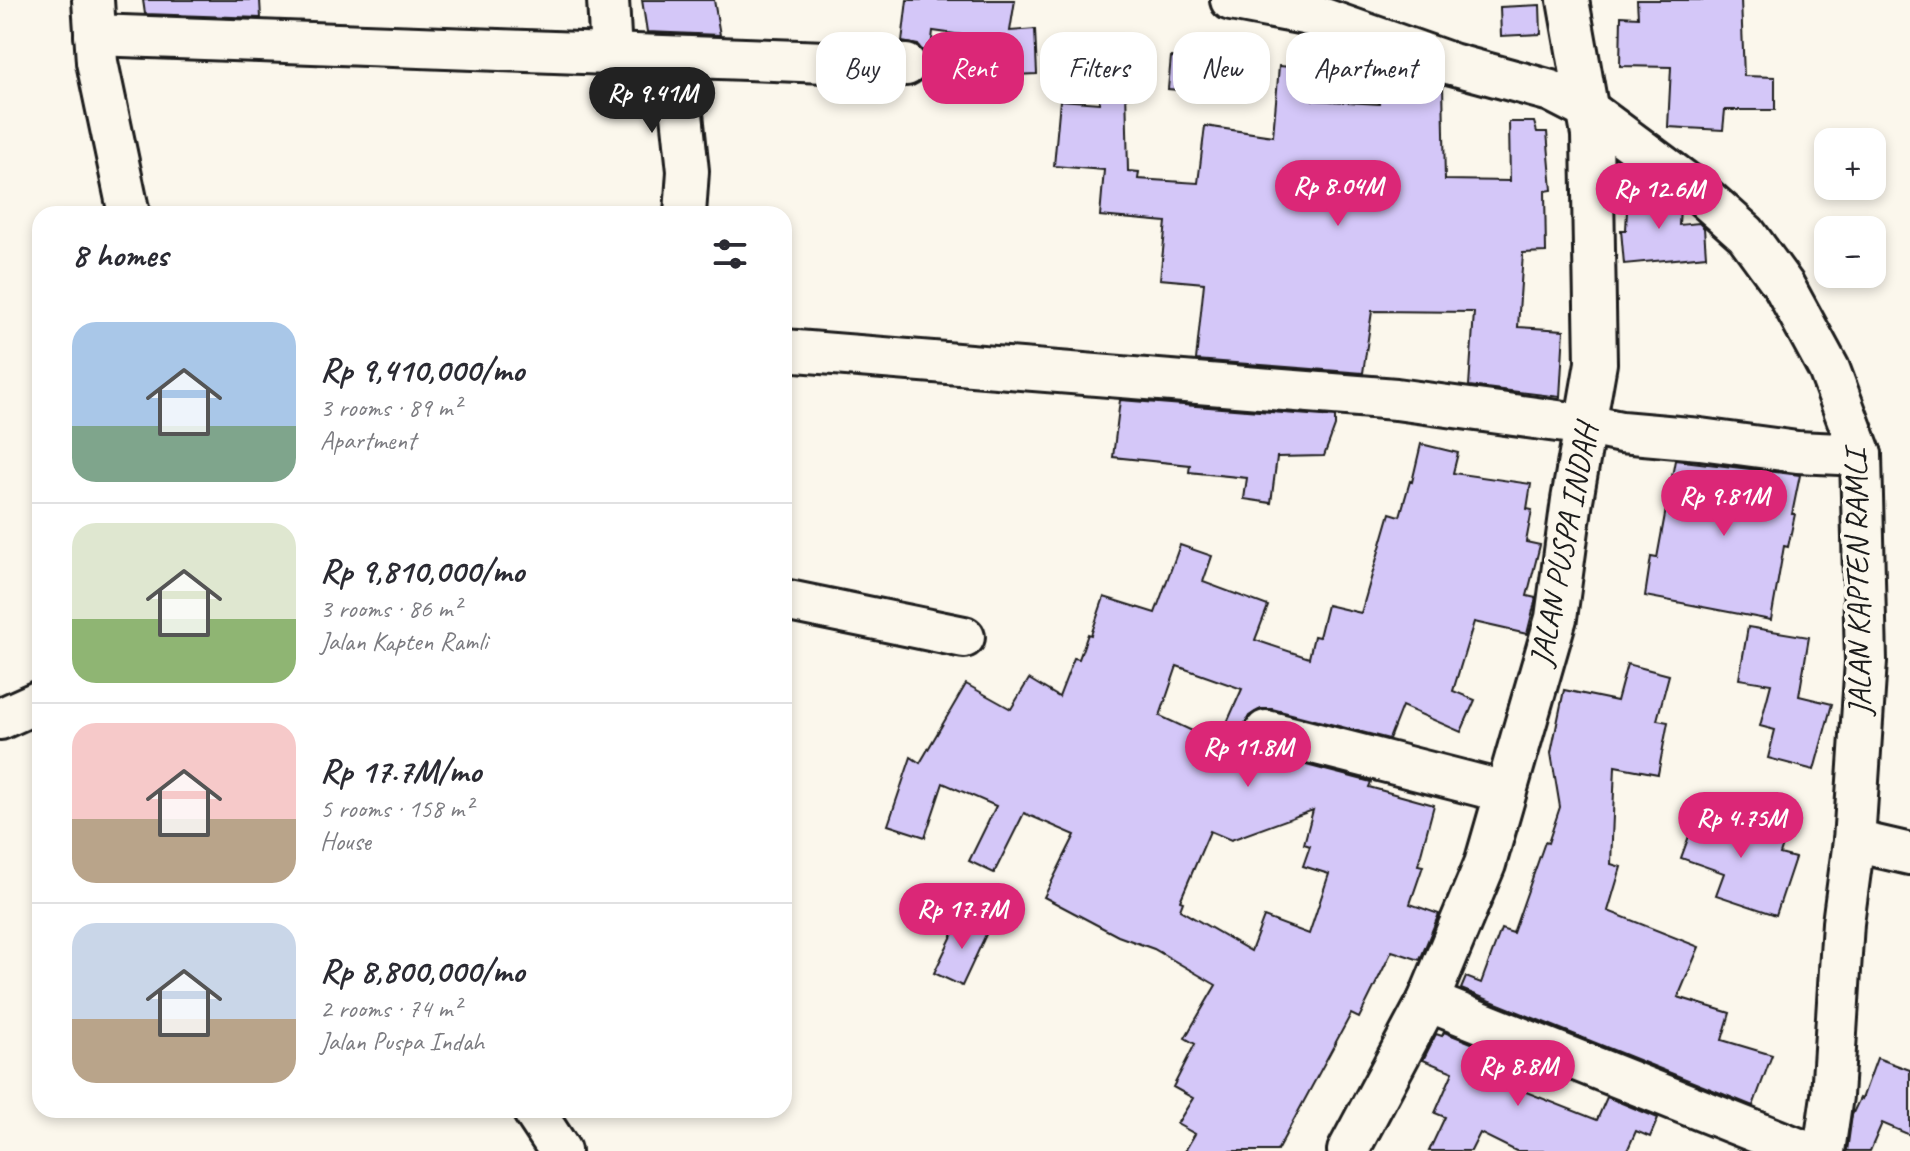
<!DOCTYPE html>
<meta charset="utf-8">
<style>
body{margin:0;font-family:Caveat,sans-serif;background:#f7f7f7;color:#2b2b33;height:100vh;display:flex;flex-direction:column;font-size:30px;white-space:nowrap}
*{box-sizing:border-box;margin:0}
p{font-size:26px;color:#7c7c81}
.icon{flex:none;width:44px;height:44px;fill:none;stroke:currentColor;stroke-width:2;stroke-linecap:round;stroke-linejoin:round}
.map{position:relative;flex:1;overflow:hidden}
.drawer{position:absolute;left:32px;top:206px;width:760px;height:912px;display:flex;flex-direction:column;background:#fff;border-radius:24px;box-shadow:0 4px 12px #0003}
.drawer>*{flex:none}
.hud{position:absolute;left:816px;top:32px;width:760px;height:72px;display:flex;gap:16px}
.fabs{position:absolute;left:1814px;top:128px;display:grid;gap:16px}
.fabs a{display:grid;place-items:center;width:72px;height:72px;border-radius:16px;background:#fff;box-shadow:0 4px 12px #0003;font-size:40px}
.price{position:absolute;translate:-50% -68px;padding:0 18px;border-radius:28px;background:#db2777;color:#fff;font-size:26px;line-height:52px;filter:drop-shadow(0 2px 4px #0008)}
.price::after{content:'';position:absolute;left:50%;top:48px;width:24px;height:18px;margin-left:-12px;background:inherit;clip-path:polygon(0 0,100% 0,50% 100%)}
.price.on{background:#222;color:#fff}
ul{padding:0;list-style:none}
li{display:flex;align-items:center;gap:24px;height:200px;padding:0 40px}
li+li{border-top:2px solid #e1e1e2}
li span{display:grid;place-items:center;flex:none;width:224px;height:160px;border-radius:24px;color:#555}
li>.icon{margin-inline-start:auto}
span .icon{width:96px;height:96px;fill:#fffc;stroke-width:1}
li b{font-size:34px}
h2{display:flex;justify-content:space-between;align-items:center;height:96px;padding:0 40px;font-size:34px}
.chip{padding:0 28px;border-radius:24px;background:#fff;box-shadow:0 4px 12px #0003;font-size:28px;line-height:72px}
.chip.on{background:#db2777;color:#fff}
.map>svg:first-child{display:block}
.building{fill:#d4c7f8;stroke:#1c1c1c;stroke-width:2;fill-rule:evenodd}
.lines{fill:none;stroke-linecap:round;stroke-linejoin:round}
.minor-casing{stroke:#1c1c1c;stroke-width:46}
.minor{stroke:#fbf7ec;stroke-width:40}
.labels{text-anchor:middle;stroke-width:8;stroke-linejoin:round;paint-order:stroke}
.street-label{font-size:32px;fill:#1c1c1c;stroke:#fbf7ec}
</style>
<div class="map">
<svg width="1910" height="1151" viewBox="0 0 1910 1151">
<rect width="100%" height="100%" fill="#fbf7ec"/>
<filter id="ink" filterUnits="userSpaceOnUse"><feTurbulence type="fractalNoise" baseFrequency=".0125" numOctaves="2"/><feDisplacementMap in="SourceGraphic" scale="16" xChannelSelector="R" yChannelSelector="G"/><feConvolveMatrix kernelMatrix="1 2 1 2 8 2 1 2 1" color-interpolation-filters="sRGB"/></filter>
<g filter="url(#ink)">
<g class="building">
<polygon points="143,0 260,0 261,18 145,14"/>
<polygon points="642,0 714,0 720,35 647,32"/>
<polygon points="907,0 1015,0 1010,31 1035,29 1037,74 992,76 990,39 933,31 930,58 927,58 918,45 902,42"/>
<polygon points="1637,0 1741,0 1744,76 1775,77 1775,110 1725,110 1723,130 1668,127 1671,67 1620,66 1621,16 1638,17"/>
<polygon points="1540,5 1541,34 1501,36 1500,7"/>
<polygon points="1171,57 1216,61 1213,93 1168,89"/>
<polygon points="1279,66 1315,69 1313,100 1379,104 1381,67 1392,67 1411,74 1410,78 1422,78 1443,85 1445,180 1510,181 1509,122 1534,122 1537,132 1547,132 1552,190 1545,191 1546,252 1523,253 1518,327 1564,330 1560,397 1469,386 1474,312 1372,311 1363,373 1196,360 1204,283 1160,279 1166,222 1100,216 1104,170 1054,166 1060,100 1099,103 1099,89 1126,88 1128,171 1139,172 1138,179 1198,183 1205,126 1273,136"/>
<polygon points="1628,191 1661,193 1680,207 1679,225 1699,223 1704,228 1706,256 1624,264 1621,230 1626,230"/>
<polygon points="1120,400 1335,417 1335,426 1324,456 1277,457 1271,503 1244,499 1247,478 1189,472 1190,465 1113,457"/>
<path d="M1421 444 1458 453 1453 473 1531 484 1527 509 1532 510 1526 542 1540 545 1527 596 1536 598 1527 634 1474 622 1453 691 1475 700 1461 732 1402 706 1389 739 1272 709H1261L1249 716 1244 725V736L1249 747 1260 753 1371 782 1369 787 1434 805 1418 865 1423 866 1410 904 1439 914 1420 960 1392 951 1359 1018 1351 1014 1277 1151H1185L1195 1134 1177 1124 1193 1098 1173 1087 1195 1044 1185 1038 1216 985 1154 949 1118 936 1044 897 1075 835 1024 813 994 873 969 861 996 806 943 783 925 837 888 825 911 757 920 763 966 684 1011 709 1029 679 1059 697 1074 658 1079 659 1088 634 1091 635 1104 597 1155 613 1180 545 1212 556 1203 582 1268 606 1255 640 1309 658 1314 636 1319 637 1327 605 1361 613 1390 513 1400 516 1410 481 1412 482ZM1177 666 1242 689 1218 743 1160 716ZM1313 810 1304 844 1310 846 1303 866 1329 874 1309 934 1264 917 1251 951 1180 910 1183 902 1180 901 1210 831 1231 840Z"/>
<polygon points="1675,460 1800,475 1792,514 1795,514 1788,547 1784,546 1771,620 1645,596 1651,557 1657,558"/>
<polygon points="1748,627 1809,637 1799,696 1832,704 1814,770 1768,758 1775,730 1760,726 1771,684 1739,679"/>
<polygon points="1627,664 1669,675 1657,720 1668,722 1658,774 1615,766 1611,864 1621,867 1608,911 1699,947 1678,997 1730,1013 1722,1040 1772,1055 1753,1106 1461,989 1466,977 1481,983 1501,929 1513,933 1545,842 1548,843 1560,807 1551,753 1564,690 1617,701"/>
<polygon points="1699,809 1785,839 1780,854 1795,858 1776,915 1716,895 1724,873 1681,858"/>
<polygon points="962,915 989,928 962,986 934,973"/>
<polygon points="1444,1032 1531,1067 1521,1090 1597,1120 1607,1097 1658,1118 1650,1137 1636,1131 1627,1151 1516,1151 1480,1133 1471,1151 1429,1151 1445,1117 1435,1113 1453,1072 1423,1060 1436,1034 1442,1036"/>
<polygon points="1877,1058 1910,1070 1910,1135 1882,1123 1870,1151 1847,1151 1852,1115 1860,1098 1862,1099"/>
</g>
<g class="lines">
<g class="minor-casing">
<g id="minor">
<polyline points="93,0 97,62 129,214"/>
<polyline points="608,0 611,54"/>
<polyline points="1231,0 1315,16 1452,64 1551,91 1588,110 1701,194 1746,234 1784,286 1829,369 1861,455 1866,661 1854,841 1843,923 1832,1096 1824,1151"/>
<polyline points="95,35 906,65"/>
<polyline points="676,57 688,171 685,214"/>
<polyline points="784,350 1396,399 1587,425 1621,432 1700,439 1797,452 1861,455"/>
<polyline points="784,600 964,637"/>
<polyline points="0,719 40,701"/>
<polyline points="1266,731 1505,792"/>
<polyline points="1854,841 1910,854"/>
<polyline points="1428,1001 1804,1151"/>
<polyline points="533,1110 560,1151"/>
<polyline points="1348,1151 1428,1001 1485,864 1556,618 1572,500 1596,363 1592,135 1568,0"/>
</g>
</g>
<use href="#minor" class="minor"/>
</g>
</g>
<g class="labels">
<g class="street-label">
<text transform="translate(1563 545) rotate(-79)" y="11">JALAN PUSPA INDAH</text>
<text transform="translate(1857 583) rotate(-91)" y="11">JALAN KAPTEN RAMLI</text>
</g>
</g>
</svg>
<div class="fabs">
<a>+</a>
<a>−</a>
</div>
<b class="price on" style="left:652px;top:135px">Rp 9.41M</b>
<b class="price" style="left:1338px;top:228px">Rp 8.04M</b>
<b class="price" style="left:1659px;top:231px">Rp 12.6M</b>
<b class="price" style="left:1724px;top:538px">Rp 9.81M</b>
<b class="price" style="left:1248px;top:789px">Rp 11.8M</b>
<b class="price" style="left:1741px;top:860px">Rp 4.75M</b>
<b class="price" style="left:962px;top:951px">Rp 17.7M</b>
<b class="price" style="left:1518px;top:1108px">Rp 8.8M</b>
<div class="hud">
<a class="chip">Buy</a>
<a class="chip on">Rent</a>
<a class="chip">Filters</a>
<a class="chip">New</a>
<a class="chip">Apartment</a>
</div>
<section class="drawer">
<h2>8 homes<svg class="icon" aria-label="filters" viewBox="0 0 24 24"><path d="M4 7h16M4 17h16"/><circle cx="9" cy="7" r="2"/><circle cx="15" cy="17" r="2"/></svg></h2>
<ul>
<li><span style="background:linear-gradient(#a9c7e8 65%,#7fa58c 0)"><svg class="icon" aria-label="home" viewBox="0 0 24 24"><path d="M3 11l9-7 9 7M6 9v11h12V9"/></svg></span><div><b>Rp 9,410,000/mo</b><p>3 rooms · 89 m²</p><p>Apartment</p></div></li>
<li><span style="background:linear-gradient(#dfe7d0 60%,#8fb573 0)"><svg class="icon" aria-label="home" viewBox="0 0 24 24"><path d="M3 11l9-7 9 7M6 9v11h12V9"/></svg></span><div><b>Rp 9,810,000/mo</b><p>3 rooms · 86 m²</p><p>Jalan Kapten Ramli</p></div></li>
<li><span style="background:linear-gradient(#f6c9c9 60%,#b9a48a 0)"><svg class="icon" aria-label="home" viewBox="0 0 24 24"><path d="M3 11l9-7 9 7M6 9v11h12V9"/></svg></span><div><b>Rp 17.7M/mo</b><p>5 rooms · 158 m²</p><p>House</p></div></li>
<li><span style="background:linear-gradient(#c9d6e8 60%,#b9a48a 0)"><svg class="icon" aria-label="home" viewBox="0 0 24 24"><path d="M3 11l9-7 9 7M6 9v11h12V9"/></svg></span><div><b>Rp 8,800,000/mo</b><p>2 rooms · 74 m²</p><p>Jalan Puspa Indah</p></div></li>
</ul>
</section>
</div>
